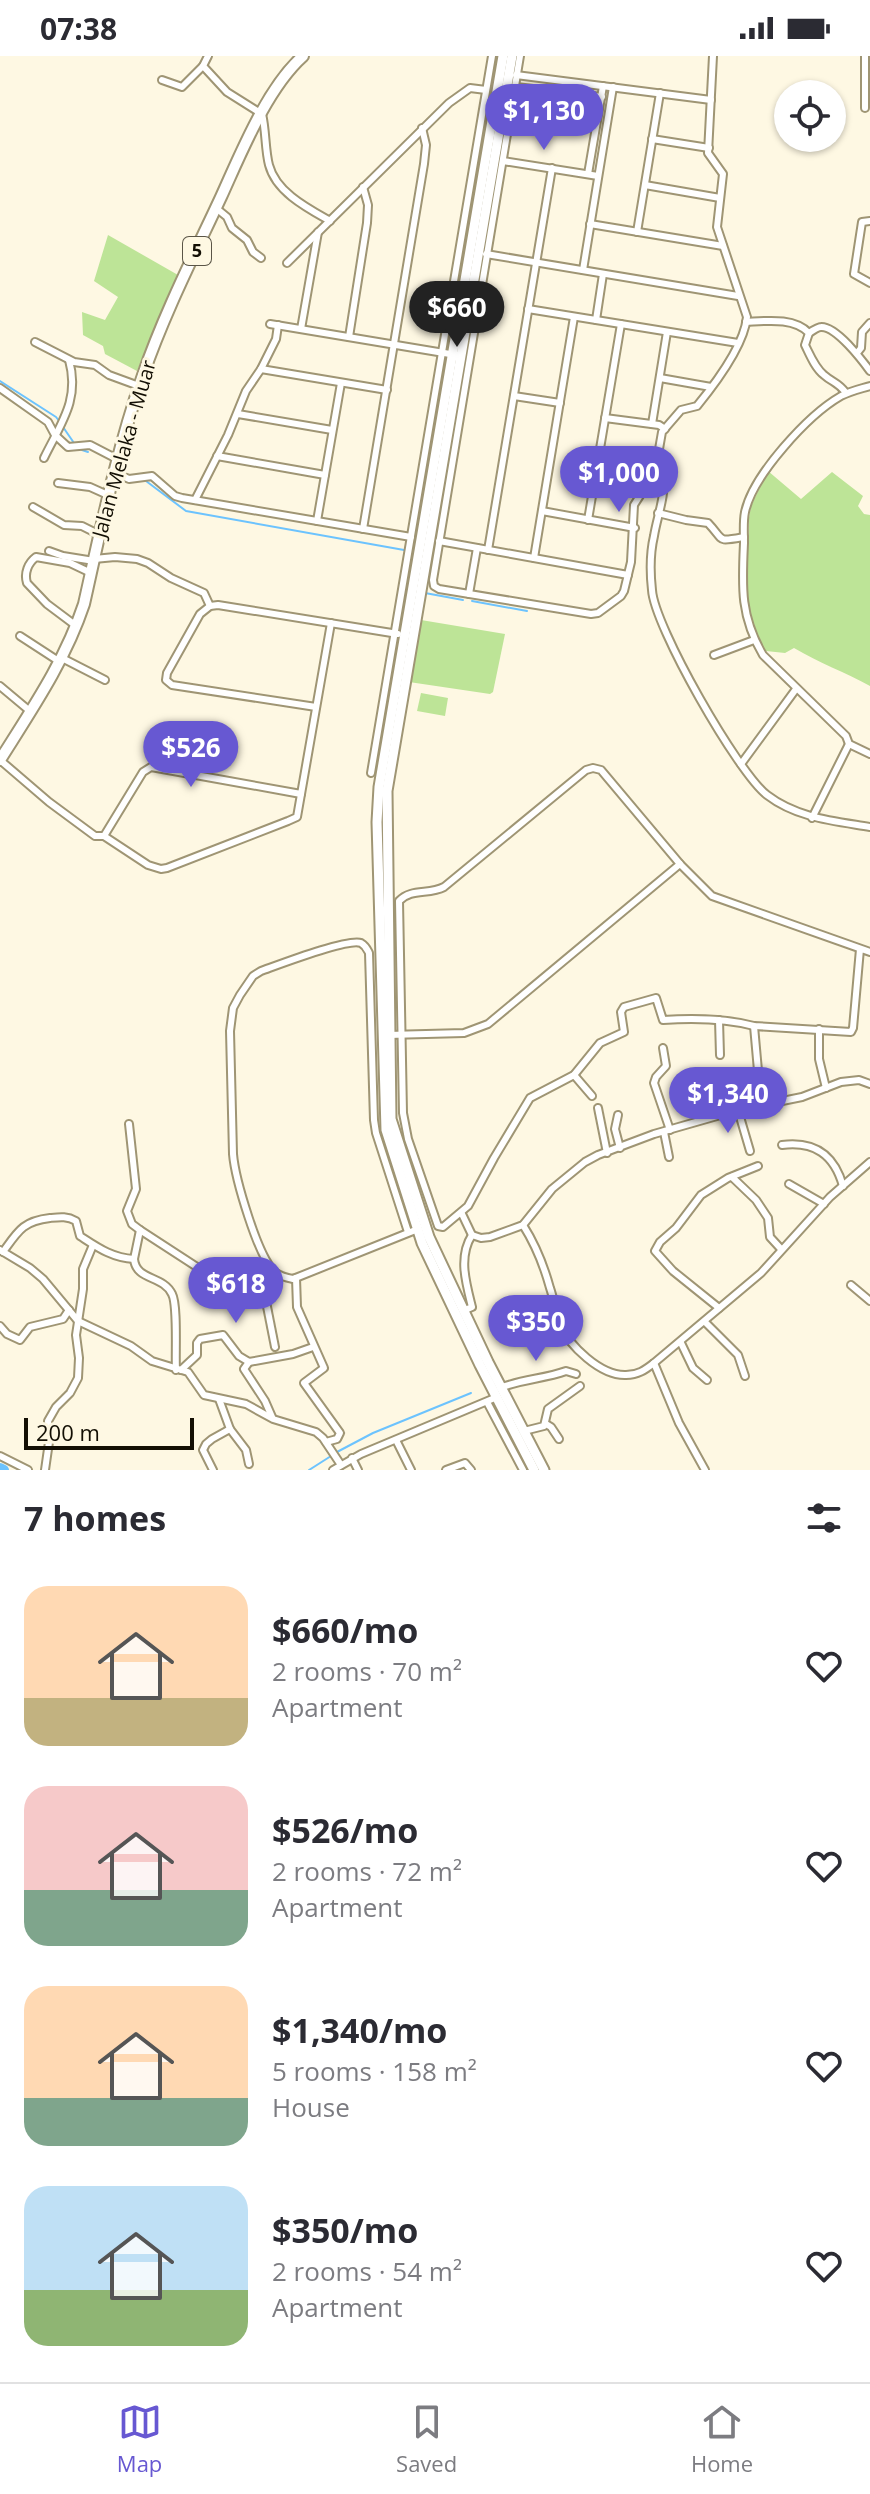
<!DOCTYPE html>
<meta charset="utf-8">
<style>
body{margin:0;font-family:"Open Sans",sans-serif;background:#f2f2f3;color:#2b2b33;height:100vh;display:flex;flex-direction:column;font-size:30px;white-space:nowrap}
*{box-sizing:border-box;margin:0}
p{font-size:26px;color:#7c7c81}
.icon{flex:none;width:44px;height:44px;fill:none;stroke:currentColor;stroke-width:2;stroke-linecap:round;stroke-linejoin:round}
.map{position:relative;height:1414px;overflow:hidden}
.side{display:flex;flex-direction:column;background:#fff;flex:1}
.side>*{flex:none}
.controls{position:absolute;left:774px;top:24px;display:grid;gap:16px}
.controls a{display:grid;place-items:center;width:72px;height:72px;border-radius:50%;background:#fff;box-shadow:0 2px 6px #0004;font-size:40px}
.scale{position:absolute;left:24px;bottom:20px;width:170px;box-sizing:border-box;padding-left:8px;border:4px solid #130f04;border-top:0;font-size:22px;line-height:28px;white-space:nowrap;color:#130f04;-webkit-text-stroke:6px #fef8e3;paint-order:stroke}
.price{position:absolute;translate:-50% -68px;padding:0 18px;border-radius:28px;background:#6758d2;color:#fff;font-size:26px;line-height:52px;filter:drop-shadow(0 2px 4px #0008)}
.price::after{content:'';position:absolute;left:50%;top:48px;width:24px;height:18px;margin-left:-12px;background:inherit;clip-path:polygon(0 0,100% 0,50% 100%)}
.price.on{background:#222;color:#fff}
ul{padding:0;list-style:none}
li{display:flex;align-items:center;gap:24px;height:200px;padding:0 24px}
li span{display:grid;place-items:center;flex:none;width:224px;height:160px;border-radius:24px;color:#555}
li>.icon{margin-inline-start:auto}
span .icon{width:96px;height:96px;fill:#fffc;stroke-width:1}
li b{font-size:34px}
h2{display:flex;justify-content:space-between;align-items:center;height:96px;padding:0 24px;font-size:34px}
.status{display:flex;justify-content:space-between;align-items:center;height:56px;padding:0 40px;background:#fff;direction:ltr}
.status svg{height:22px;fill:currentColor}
.tab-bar{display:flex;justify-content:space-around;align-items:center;height:112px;border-top:2px solid #e1e1e2;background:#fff;font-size:22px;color:#7c7c81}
.tab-bar a{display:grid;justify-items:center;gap:4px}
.tab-bar .on{color:#6758d2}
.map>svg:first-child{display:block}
.green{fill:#bde497}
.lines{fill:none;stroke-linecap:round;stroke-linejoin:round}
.stream{stroke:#6cc3fe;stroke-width:2}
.river{stroke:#6cc3fe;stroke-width:10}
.street-casing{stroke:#9f9574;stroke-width:10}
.secondary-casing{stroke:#9f9574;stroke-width:13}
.primary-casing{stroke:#9f9574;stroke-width:14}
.street{stroke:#fff;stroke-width:6}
.secondary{stroke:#fff;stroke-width:9}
.primary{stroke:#fff;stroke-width:10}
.labels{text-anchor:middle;stroke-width:6;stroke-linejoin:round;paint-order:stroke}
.shield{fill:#fef8e3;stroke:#5a5547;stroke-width:2}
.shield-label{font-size:18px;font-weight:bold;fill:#130f04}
.street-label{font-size:20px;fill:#130f04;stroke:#fef8e3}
</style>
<div class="status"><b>07:38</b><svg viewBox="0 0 49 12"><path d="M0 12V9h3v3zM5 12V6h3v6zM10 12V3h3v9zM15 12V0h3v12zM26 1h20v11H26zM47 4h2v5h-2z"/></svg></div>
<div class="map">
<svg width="870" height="1414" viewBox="0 0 870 1414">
<rect width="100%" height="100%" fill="#fef8e3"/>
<g class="green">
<polygon points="108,179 178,219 137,315 105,298 103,290 83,279 82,256 105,264 118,241 94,225"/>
<path d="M768 415 801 443 832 416 863 440 858 450 864 458 870 459V630C845 616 819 607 794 592L785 597 766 595C736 557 749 508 749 462L751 450Z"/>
<polygon points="421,564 505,578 493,636 490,638 409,626"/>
<polygon points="421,637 448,642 445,660 417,655"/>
</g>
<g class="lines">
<g class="stream">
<polyline points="0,325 56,361 60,366"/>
<polyline points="63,371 74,387"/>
<polyline points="82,394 88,396"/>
<polyline points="146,425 186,455 404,494"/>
<polyline points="425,537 463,544"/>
<polyline points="472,545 527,555"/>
<polyline points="337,1396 373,1377 471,1337"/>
<polyline points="309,1414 331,1400"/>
</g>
<polyline class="river" points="0,1412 4,1414"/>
<g class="street-casing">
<g id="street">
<path d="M208 0 203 10 227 36 262 58C266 74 265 94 269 109 276 136 307 152 330 165"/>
<path d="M520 0 433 524 434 530 439 533 591 558 598 557 621 540 624 535 631 506 634 449 655 416 662 376 681 354 697 350C715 328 744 290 747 261L717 171 723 118 708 97 713 0"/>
<polyline points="516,19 711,44"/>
<polyline points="162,24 182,31 203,10"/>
<polyline points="516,31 602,41"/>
<polyline points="865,52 865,0"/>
<polyline points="652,83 709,92"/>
<polyline points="503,105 598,120"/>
<polyline points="588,118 603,30"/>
<polyline points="645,129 720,142"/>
<polyline points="216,152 227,161 232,172 247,184 253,196 261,202"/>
<polyline points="870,165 862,166 854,218 870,227"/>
<polyline points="590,168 723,190"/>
<polyline points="637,176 660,37"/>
<polyline points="486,198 738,240"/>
<polyline points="287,207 449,47 470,32 486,34"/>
<polyline points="583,214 613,31"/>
<polyline points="528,253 738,287"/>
<polyline points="596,264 603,218"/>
<path d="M746 266C766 265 794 261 809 277L805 289C810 299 815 312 824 319 833 327 838 326 846 337"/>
<polyline points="270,268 456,299"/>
<polyline points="301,273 318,176"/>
<path d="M809 277C812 275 818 271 821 271 836 270 862 304 870 315"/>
<polyline points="349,281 367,167 368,149 363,131"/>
<polyline points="35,286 74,306 95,309 109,319 139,330"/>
<polyline points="857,297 861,292 862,276 870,267"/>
<polyline points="261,313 387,334"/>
<polyline points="660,322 711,331"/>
<path d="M870 330C860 333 850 335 841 340 808 359 753 419 745 456 743 466 744 477 744 487 742 530 740 560 763 599L846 680 849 688 870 698"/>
<polyline points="0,332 48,366 55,379 68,391 90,389 119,404"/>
<polyline points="514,340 560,347"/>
<polyline points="238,358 332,374"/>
<polyline points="605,362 659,369 665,373"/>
<polyline points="652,368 667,276"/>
<polyline points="217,400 325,419"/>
<path d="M44 402C61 367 80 344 69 304"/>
<path d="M598 408 655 416 663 420C666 439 657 461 654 480 650 497 650 516 652 534 654 570 738 717 767 739 797 762 834 765 870 771"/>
<polyline points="115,417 129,423 152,420 175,440 182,442 411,481"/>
<polyline points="58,427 90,431 110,440"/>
<polyline points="195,444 228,379 246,335 261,313 276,283 278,269"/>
<polyline points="33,451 64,469 82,470 100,479"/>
<polyline points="542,455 635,472"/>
<path d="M658 457 686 464 708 467C725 485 716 486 744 481"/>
<polyline points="588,464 621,268"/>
<polyline points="317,465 341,327"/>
<polyline points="363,473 424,108 426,89 422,72"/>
<polyline points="439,485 628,519"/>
<polyline points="488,494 552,112"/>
<polyline points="49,495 63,500 94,505"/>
<polyline points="534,502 574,261"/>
<polyline points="94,503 115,501 137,503 148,507 171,522 204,537 210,550"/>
<polyline points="469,538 477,492"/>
<path d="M75 569 47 548 27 527C24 517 28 507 36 501L70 507 91 517"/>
<polyline points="20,580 60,606"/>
<polyline points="714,599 754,584"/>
<polyline points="62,602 105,624"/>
<polyline points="0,630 31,656"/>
<polyline points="316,651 172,629 166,624 167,617 200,558 210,550 218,549 398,578"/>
<polyline points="0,704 49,746 95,780 104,780 148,809 161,813 167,812 288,765 297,761 331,567"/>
<polyline points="741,708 796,633"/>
<polyline points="371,717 492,0"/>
<polyline points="812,762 849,688"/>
<polyline points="104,780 143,716 151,711 301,738"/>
<path d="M860 893 853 972 851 976 754 970C724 962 694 962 663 964L656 942 624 951 621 956 624 976 600 987 574 1019 530 1042 494 1102 468 1150 443 1171 438 1170 408 1083 403 1057 399 845C411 832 429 839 444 831L586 714 593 712 601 714 680 808 712 840 870 896"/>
<polyline points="719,964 720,999"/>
<polyline points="754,970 761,1048"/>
<polyline points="819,973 819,1003 826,1032"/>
<polyline points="388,979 464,977 488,968 680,808"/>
<polyline points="663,992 666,1010 656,1021 654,1027 670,1074"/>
<polyline points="574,1019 592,1040"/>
<polyline points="598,1052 607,1097"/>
<polyline points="738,1054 750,1095"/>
<polyline points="618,1059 615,1073 620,1092"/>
<polyline points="129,1068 136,1133 127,1155 132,1168 140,1174 220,1226 271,1212"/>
<polyline points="664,1076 669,1101"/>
<path d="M782 1089C814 1085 834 1098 843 1130"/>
<polyline points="732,1121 756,1144 768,1162 770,1181 781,1193"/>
<polyline points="789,1128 824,1148"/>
<polyline points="462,1158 472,1179"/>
<path d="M523 1169C535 1188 544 1210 550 1232 554 1243 555 1256 560 1268 569 1290 601 1320 626 1319 638 1319 645 1314 654 1307L761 1217 830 1141 870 1106"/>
<path d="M408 1176 376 1077 374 1064 369 897C367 893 366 890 361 887 348 882 278 909 261 915L253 920 240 939 233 952 230 975 233 1098C235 1122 258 1202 275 1216 281 1221 287 1222 293 1223L418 1173"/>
<polyline points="472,1179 481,1182 490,1181 523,1169 552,1133 585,1106 598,1099 654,1078 738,1054 802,1041 841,1026 859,1024 870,1028"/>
<polyline points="0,1194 30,1212 43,1223 78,1265 131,1290 152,1305 188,1316 204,1339 246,1348 273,1363 316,1376 323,1382 341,1409"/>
<path d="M3 1196C18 1175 23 1165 50 1162 60 1161 67 1160 76 1165L80 1180C97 1191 112 1202 134 1203L140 1174"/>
<path d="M134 1203C136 1225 163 1219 172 1238 178 1249 175 1299 176 1314"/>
<polyline points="260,1215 275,1291"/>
<polyline points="296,1222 297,1251 324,1312 304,1327 340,1377 337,1383 326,1386"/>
<polyline points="851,1229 870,1245"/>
<polyline points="719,1252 673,1215 655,1195 660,1186 676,1172 701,1139 728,1122 758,1110"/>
<path d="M463 1255 472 1251C466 1227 458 1201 472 1179"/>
<polyline points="705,1266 738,1299 745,1320"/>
<polyline points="0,1270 7,1278 20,1284 30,1271 63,1263 69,1254"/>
<polyline points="681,1287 693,1312 707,1324"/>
<polyline points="249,1306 244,1313 265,1345 272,1361"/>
<polyline points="654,1307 679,1367 705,1414"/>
<polyline points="181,1314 197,1299 197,1287 200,1283 223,1279 239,1300 249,1306 293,1298 313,1291"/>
<path d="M500 1332C522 1323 544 1323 566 1315L576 1318"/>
<polyline points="219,1343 230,1373 246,1394 249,1408"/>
<polyline points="487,1346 523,1414"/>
<polyline points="546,1368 551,1371 559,1383"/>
<polyline points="524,1375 544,1370 548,1353 580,1330"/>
<polyline points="396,1384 411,1414"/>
<polyline points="0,1400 28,1414"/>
<polyline points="352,1402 358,1414"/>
<polyline points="45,1414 49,1386 48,1365 56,1351 70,1337 78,1322 79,1302 76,1279 83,1233 83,1213 93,1189"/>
<polyline points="213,1414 203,1394 206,1388 212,1383 230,1373"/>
<polyline points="333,1414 361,1398 497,1341"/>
<polyline points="446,1414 465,1407 471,1414"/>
</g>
</g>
<g class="secondary-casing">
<g id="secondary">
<polyline points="503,0 379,731 377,766 386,1074 422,1187 480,1309 534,1414"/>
<polyline points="512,0 387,735 391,1063 429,1181 488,1306 544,1414"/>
</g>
</g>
<g class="primary-casing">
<path id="primary" d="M0 704C32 653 65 605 84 548 101 472 117 393 143 319 164 258 194 199 221 141 241 97 267 32 303 0"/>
</g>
<use href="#street" class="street"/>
<use href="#secondary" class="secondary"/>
<use href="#primary" class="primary"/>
</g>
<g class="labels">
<rect class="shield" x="183" y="181" width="28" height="28" rx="6"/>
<g class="shield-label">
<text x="197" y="201">5</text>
</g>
<g class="street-label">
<text transform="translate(124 393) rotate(-74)" y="7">Jalan Melaka - Muar</text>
</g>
</g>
</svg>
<div class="controls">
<a><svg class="icon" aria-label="locate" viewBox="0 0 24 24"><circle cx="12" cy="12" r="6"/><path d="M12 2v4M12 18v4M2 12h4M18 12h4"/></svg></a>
</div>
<div class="scale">200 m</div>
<b class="price" style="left:544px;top:96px">$1,130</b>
<b class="price on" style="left:457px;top:293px">$660</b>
<b class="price" style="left:619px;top:458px">$1,000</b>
<b class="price" style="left:191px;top:733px">$526</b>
<b class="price" style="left:728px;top:1079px">$1,340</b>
<b class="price" style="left:236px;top:1269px">$618</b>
<b class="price" style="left:536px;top:1307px">$350</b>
</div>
<section class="side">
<h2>7 homes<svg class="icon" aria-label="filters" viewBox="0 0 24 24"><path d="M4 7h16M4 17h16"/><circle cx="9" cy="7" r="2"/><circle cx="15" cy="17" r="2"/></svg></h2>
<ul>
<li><span style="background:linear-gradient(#ffd9b3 70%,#c2b280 0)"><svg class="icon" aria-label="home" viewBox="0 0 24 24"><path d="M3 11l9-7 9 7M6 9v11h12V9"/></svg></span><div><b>$660/mo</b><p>2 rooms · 70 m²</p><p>Apartment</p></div><svg class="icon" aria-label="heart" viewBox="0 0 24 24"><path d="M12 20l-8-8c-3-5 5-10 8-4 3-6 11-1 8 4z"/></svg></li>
<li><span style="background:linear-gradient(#f6c9c9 65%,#7fa58c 0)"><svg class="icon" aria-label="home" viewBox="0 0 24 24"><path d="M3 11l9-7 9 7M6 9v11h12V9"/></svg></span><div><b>$526/mo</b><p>2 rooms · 72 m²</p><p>Apartment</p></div><svg class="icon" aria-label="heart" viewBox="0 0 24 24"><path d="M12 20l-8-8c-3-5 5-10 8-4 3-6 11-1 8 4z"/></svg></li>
<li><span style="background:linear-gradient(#ffd9b3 70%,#7fa58c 0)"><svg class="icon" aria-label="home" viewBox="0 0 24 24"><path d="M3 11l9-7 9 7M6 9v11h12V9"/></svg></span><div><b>$1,340/mo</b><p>5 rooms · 158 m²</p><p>House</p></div><svg class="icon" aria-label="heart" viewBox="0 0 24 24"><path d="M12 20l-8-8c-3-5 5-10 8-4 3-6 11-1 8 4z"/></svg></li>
<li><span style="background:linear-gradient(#bfe0f5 65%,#8fb573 0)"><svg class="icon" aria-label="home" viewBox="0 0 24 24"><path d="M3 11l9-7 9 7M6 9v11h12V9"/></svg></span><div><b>$350/mo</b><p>2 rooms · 54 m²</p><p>Apartment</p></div><svg class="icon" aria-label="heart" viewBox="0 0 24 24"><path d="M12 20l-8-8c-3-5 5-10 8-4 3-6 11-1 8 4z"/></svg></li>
</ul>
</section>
<nav class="tab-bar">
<a class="on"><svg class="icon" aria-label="map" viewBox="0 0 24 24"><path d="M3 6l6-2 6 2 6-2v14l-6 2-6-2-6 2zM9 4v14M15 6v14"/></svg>Map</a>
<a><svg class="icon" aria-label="saved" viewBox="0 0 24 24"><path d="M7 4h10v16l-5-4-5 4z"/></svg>Saved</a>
<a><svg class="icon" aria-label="home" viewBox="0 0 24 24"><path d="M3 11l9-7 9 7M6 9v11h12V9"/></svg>Home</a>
</nav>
